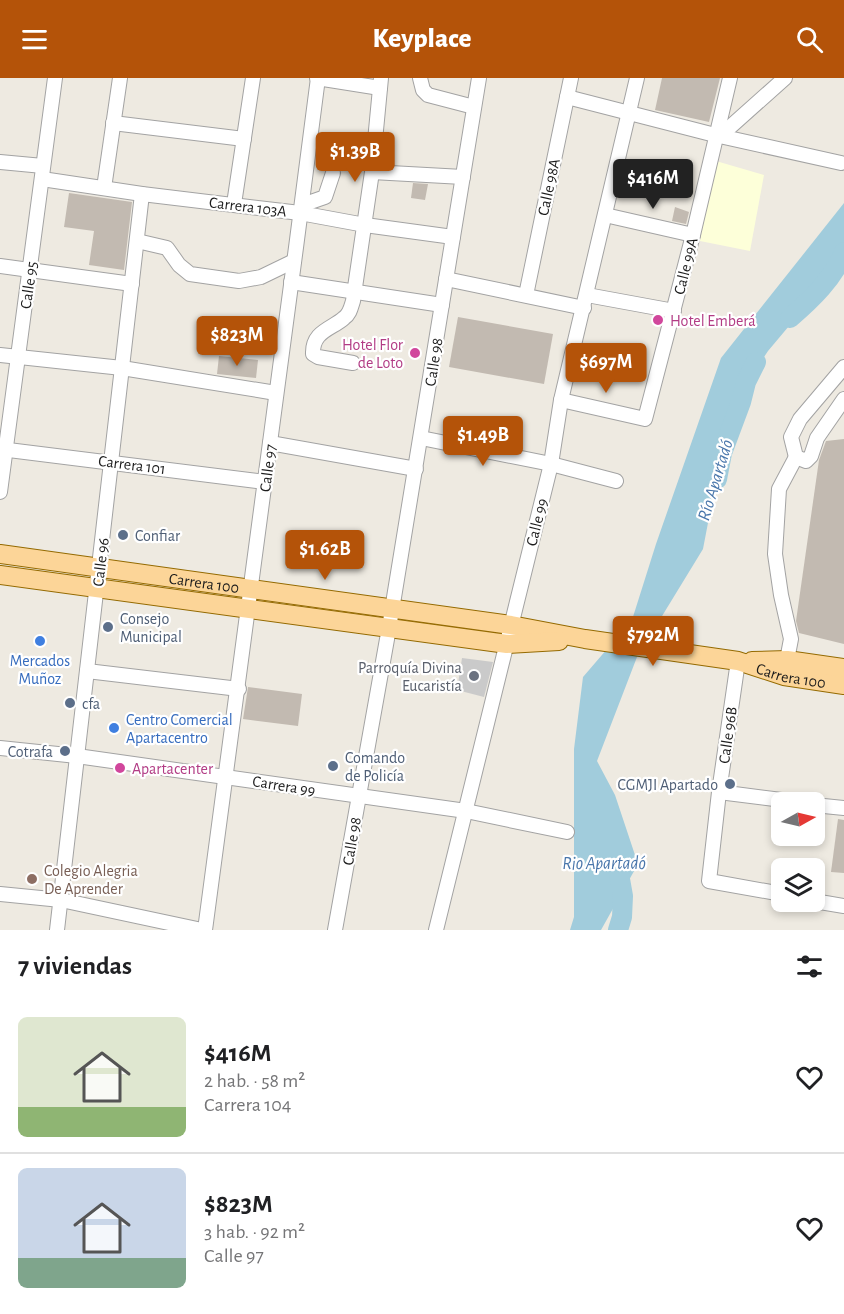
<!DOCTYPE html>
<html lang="es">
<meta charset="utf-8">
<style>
body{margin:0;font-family:"Alegreya Sans",sans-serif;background:#f6f6f6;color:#202124;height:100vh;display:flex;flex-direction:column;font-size:22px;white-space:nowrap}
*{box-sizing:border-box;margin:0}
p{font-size:20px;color:#757577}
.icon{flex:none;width:33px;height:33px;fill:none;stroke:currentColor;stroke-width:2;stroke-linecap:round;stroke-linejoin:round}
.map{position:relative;height:852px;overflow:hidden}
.details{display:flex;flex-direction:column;background:#fff;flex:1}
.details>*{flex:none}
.needle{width:39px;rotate:82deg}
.buttons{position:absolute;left:771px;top:714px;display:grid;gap:12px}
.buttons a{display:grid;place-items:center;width:54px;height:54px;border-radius:9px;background:#fff;box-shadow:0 3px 9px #0003;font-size:30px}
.price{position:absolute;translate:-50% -51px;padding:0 14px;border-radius:6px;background:#b45309;color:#fff;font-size:20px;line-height:39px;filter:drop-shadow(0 2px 3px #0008)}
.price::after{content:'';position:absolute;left:50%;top:36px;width:18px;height:14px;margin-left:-9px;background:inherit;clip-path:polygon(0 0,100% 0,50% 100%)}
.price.active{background:#222;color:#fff}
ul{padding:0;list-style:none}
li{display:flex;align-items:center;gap:18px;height:150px;padding:0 18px}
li+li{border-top:2px solid #e0e0e0}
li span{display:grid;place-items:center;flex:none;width:168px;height:120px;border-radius:9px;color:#555}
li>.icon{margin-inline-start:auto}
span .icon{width:72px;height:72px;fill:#fffc;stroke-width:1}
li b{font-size:26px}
h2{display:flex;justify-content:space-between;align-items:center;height:72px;padding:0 18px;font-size:26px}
header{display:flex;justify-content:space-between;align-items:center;height:78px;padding:0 18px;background:#b45309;color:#fff;font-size:27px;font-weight:800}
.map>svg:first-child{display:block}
.education{fill:#fdffd9}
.religious{fill:#cacaca}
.water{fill:#a1ccdc}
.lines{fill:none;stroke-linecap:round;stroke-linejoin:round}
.river{stroke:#a1ccdc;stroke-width:20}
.building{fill:#c2bab1}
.minor-casing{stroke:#a3a3a3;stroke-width:16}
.major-casing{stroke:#946a00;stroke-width:20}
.minor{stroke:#fff;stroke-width:14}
.major{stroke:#fcd598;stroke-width:18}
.hotel-dot{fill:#d1479c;stroke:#fff;stroke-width:2}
.service-dot{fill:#5c6f8a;stroke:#fff;stroke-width:2}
.shop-dot{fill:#3f7fe0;stroke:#fff;stroke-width:2}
.worship-dot{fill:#6b7280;stroke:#fff;stroke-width:2}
.education-dot{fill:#8d6e63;stroke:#fff;stroke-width:2}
.labels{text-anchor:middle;stroke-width:4.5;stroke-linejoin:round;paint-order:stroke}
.street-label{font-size:16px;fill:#1c1c1c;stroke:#fff}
.hotel-label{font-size:16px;fill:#b23c85;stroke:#fff;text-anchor:start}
.service-label{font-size:16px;fill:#4e5e75;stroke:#fff;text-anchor:start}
.shop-label{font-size:16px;fill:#366cbe;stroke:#fff}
.worship-label{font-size:16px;fill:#5b616d;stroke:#fff;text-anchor:end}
.education-label{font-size:16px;fill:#785e54;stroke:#fff;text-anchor:start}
.water-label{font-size:18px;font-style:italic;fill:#4976ab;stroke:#fff}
</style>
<header><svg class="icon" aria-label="menu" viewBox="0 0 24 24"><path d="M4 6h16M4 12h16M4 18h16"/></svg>Keyplace<svg class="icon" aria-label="search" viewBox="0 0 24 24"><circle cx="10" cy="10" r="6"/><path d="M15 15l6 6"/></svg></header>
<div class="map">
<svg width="844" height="852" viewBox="0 0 844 852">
<rect width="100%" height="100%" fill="#eeeae1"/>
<polygon class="education" points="716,83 764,97 750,173 700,163"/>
<polygon class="religious" points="462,580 493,584 484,619 457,612"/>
<polygon class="water" points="844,125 844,174 810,223 768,273 730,330 703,471 637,579 597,683 615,717 638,786 601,852 570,852 574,839 574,671 583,599 632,542 656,466 721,280"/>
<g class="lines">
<g class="river">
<path d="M790 240C812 221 833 201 844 174"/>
<polyline points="717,401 722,375 741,324 746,304 756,284"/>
<polyline points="618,852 622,839 623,818 618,790"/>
</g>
</g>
<g class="building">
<polygon points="662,0 720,0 709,44 655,32"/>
<polygon points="413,105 428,106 425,122 411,120"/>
<polygon points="69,115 132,124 124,192 89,187 94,153 64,149"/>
<polygon points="675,129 689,134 686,146 672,143"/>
<polygon points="458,239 553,256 544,306 449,289"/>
<polygon points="219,278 258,282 256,300 217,296"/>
<polygon points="844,361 844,566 799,555 796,543 819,382 826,363"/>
<polygon points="248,609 302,616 298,648 243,641"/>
<polygon points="838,741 844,742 844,795 831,794"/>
</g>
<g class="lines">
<g class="minor-casing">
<g id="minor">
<polyline points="317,0 380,10"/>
<polyline points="420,0 423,12 428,17 474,29"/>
<polyline points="567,19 715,57 841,85"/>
<polyline points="113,45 244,61"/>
<polyline points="720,58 785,0"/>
<polyline points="0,84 43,88"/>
<polyline points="372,94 463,99"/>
<polyline points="42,101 142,116 300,135 365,147 453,159"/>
<polyline points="104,110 120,0"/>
<polyline points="234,126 253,0"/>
<polyline points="302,127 325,119 333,95"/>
<polyline points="605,137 693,157"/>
<polyline points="137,163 167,170 179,187 190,196 239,203 261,199 294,183"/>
<polyline points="0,188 132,206"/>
<polyline points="446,201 584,230"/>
<polyline points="291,204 442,227"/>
<polyline points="526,217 571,0"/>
<polyline points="587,217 674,233"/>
<polyline points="0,277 122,290 276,315"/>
<path d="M353 285 318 279 313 276C312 253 332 251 344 240 350 236 351 229 353 223L372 94 381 0"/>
<polyline points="844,289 800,341 791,359 796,379 806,383 811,378 817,360 844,321"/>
<polyline points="561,322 645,341 693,157 730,0"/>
<polyline points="421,360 551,386 616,403"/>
<polyline points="270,365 416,391"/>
<polyline points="0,371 265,404"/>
<polyline points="0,414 55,0"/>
<polyline points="787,582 791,561 781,517 775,476 779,411 796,379"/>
<polyline points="738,583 719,714 709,803 782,816"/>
<polyline points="87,593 239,611"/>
<polyline points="0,670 77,678 466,733 567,754"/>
<polyline points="719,714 798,724"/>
<polyline points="814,727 844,730"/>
<polyline points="0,816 61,822 202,852"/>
<polyline points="814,823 844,828"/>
<polyline points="57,852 142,116"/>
<path d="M205 852C245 568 281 284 318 0"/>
<polyline points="335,852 389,550 479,0"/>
<polyline points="436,852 551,386 561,322 637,0"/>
</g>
</g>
<g class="major-casing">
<g id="major">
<path id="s1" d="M0 476 511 547 585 561 738 583 784 598 844 607"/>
<polyline points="0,497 507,566 559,563"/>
<polyline points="752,583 787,582 844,590"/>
</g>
</g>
<use href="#minor" class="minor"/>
<use href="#major" class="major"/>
</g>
<g class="hotel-dot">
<circle cx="658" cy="242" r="6"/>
<circle cx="415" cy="275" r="6"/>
<circle cx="120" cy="690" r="6"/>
</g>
<g class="service-dot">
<circle cx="123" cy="457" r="6"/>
<circle cx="108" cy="549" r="6"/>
<circle cx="70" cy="625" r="6"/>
<circle cx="65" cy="673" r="6"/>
<circle cx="333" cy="688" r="6"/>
<circle cx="730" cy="706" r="6"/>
</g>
<g class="shop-dot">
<circle cx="40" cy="563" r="6"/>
<circle cx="114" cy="650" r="6"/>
</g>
<circle class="worship-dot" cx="474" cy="598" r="6"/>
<circle class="education-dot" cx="32" cy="801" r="6"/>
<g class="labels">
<g class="street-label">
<text transform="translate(548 109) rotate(-78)" y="6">Calle 98A</text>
<text transform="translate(248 128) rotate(7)" y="6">Carrera 103A</text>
<text transform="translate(685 188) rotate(-76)" y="6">Calle 99A</text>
<text transform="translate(28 207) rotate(-82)" y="6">Calle 95</text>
<text transform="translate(433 284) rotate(-81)" y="6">Calle 98</text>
<text transform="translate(132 386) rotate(7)" y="6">Carrera 101</text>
<text transform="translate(267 390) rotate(-83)" y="6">Calle 97</text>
<text transform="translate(536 444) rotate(-76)" y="6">Calle 99</text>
<text transform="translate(100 484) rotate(-83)" y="6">Calle 96</text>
<text dy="6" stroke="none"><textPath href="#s1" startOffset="206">Carrera 100</textPath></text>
<text dy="6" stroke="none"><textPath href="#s1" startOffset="801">Carrera 100</textPath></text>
<text transform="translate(727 657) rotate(-82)" y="6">Calle 96B</text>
<text transform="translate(284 707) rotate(9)" y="6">Carrera 99</text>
<text transform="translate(351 763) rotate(-80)" y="6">Calle 98</text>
</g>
<g class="hotel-label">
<text x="670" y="248">Hotel Emberá</text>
<text x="403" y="272" text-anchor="end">Hotel Flor<tspan x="403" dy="18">de Loto</tspan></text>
<text x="132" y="696">Apartacenter</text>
</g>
<g class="service-label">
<text x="135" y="463">Confiar</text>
<text x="120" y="546">Consejo<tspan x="120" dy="18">Municipal</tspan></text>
<text x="82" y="631">cfa</text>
<text x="53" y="679" text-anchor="end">Cotrafa</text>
<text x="345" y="685">Comando<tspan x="345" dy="18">de Policía</tspan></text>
<text x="718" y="712" text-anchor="end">CGMJI Apartado</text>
</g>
<g class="shop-label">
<text x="40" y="588">Mercados<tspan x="40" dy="18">Muñoz</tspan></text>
<text x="126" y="647" text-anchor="start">Centro Comercial<tspan x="126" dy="18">Apartacentro</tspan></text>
</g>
<g class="worship-label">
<text x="462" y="595">Parroquía Divina<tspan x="462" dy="18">Eucaristía</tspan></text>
</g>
<g class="education-label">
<text x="44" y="798">Colegio Alegria<tspan x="44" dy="18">De Aprender</tspan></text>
</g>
<g class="water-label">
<text transform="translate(715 402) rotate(-73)" y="6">Río Apartadó</text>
<text x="604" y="791">Rio Apartadó</text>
</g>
</g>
</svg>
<div class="buttons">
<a><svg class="needle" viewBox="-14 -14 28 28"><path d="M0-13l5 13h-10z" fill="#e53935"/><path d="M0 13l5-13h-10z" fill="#757577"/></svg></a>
<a><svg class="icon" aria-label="layers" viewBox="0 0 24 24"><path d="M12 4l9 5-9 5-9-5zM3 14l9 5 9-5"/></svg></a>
</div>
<b class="price" style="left:355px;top:105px">$1.39B</b>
<b class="price active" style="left:653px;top:132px">$416M</b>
<b class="price" style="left:237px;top:289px">$823M</b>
<b class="price" style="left:606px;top:316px">$697M</b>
<b class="price" style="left:483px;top:389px">$1.49B</b>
<b class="price" style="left:325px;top:503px">$1.62B</b>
<b class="price" style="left:653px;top:589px">$792M</b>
</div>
<section class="details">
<h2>7 viviendas<svg class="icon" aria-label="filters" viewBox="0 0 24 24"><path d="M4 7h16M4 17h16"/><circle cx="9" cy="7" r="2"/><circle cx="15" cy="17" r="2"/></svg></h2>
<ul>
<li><span style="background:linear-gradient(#dfe7d0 75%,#8fb573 0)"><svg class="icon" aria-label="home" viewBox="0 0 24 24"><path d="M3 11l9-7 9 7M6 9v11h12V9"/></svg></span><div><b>$416M</b><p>2 hab. · 58 m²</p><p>Carrera 104</p></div><svg class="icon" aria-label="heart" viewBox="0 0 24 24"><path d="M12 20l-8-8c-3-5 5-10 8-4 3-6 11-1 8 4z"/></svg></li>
<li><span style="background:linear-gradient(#c9d6e8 75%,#7fa58c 0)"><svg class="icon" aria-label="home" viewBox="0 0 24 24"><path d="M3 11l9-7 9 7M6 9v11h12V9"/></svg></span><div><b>$823M</b><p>3 hab. · 92 m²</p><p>Calle 97</p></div><svg class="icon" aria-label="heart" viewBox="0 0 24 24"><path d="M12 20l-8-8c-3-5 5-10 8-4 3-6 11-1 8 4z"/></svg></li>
</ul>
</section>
